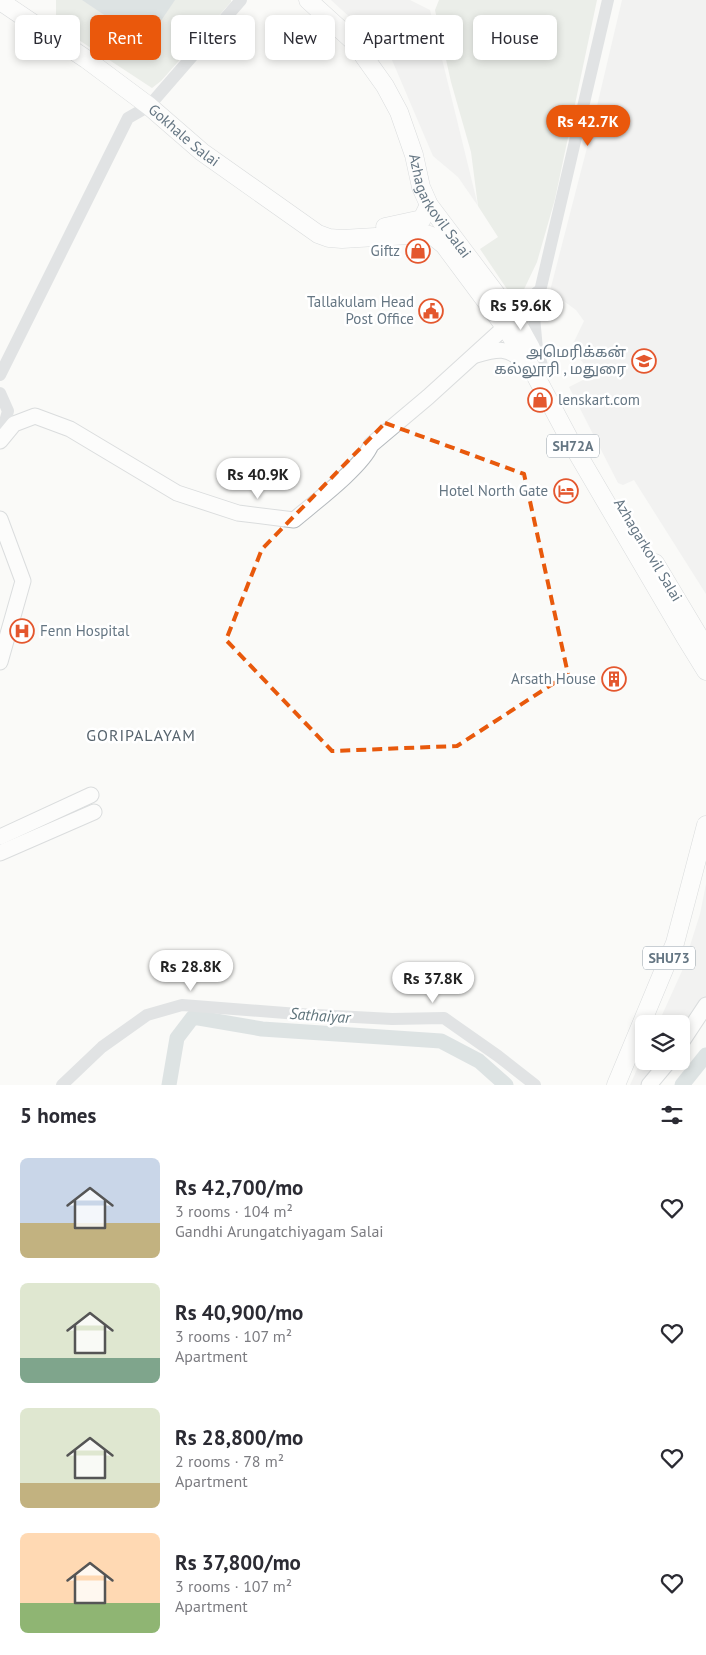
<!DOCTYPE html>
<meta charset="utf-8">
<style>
body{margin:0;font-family:"PT Sans","Noto Sans Tamil",sans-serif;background:#f7f7f7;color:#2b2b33;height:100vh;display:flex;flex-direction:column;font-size:19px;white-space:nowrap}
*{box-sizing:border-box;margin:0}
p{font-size:16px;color:#7c7c81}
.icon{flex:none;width:28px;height:28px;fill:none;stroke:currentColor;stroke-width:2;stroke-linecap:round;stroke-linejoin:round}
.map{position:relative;height:1085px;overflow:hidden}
.drawer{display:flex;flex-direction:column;background:#fff;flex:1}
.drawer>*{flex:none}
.top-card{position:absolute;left:15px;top:15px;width:676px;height:45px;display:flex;gap:10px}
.tools{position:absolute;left:635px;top:1015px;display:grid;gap:10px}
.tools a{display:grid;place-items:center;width:55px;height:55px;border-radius:8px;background:#fff;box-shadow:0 2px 8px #0003;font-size:25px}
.price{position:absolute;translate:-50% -42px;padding:0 11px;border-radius:18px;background:#fff;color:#222;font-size:16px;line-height:32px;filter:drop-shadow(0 1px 2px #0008)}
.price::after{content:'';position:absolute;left:50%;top:30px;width:15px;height:11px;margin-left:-8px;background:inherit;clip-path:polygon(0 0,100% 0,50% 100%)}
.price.selected{background:#ea580c;color:#fff}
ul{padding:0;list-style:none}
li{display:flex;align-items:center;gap:15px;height:125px;padding:0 20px}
li span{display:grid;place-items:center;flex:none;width:140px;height:100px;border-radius:8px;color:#555}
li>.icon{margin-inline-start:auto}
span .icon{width:60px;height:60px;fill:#fffc;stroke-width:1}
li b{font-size:21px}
h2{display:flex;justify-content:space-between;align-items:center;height:60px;padding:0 20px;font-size:21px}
.chip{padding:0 18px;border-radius:8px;background:#fff;box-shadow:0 2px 8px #0003;font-size:18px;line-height:45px}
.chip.selected{background:#ea580c;color:#fff}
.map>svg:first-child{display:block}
.built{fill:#e8e9e9}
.green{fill:#dadfd7}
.water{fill:#bbc7cb}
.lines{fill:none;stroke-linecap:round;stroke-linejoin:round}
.river{stroke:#bbc7cb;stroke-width:15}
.major-casing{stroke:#b5babe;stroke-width:17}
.highway-casing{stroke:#b4b9bd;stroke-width:19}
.minor{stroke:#c3c8cc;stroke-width:12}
.major{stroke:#fff;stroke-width:15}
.highway{stroke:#fff;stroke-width:18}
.marked{fill:none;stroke:#e8590c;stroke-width:4;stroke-dasharray:10 6;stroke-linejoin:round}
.labels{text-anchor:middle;stroke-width:5;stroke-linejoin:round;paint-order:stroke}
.shield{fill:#fff;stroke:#939fa8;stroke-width:1}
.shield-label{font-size:14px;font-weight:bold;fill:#657683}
.street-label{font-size:15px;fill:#657683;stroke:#fff}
.poi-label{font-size:15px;fill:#657683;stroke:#fff;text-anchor:end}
.neighbourhood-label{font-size:16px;letter-spacing:1px;fill:#57646e;stroke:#fff}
.water-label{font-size:16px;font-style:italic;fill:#60757c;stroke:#fff}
</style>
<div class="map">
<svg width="706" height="1085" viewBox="0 0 706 1085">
<rect width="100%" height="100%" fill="#fafaf8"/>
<g class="built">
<polygon points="331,0 410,0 430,10 478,206 458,177 433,156 389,53"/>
<polygon points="622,0 706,0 706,594 634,480 623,485 618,483 569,387 593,375 571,348 584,321 576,310 550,291 589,140"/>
<polygon points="706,884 706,1000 681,1038 681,1024 658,1024 682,971 700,914"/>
<polygon points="644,1054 644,1061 665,1061 649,1085 630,1085"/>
</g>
<g class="green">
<polygon points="56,0 231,0 231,2 161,81 152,88 59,27 59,22 56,17"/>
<polygon points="439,0 597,0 555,199 537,262 517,304 480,249 498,237 478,206 471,152 451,82 435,10"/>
</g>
<polygon class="water" points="82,0 175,0 146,43"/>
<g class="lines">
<g class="river">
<polyline points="169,1085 177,1038 193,1017 262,1029 441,1041 479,1061 506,1085"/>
<polyline points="682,1085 706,1055"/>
</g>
<g class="major-casing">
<g id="major">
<path d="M476 355C497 349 508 346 525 363"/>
<path d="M0 441 14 424 35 416 70 429 177 493 238 513 294 520C314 503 362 467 371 445L428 397 505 327"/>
<polyline points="0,519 23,581 0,662"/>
<polyline points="0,837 91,795"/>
<polyline points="0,853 94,812"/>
<polyline points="681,1043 706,1005"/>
<polyline points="649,1085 669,1061"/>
</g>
</g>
<g class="highway-casing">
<g id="highway">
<path id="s1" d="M308 0 353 41 385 86 399 112 414 155 421 187 429 205 515 319 531 348"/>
<path id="s2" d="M0 1 86 59 149 106 202 152 318 234 329 238 342 239 426 234 434 237 444 245 505 327 532 369 573 446 685 637 706 671"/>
<polyline points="385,227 422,219 429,205"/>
<polyline points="655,563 706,648"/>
<polyline points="616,1085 675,943 706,825"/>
</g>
</g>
<g class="minor">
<polyline points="515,319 537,292"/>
<polyline points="544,372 537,349 534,317 608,0"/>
<polyline points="0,375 128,118 149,106 241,0"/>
<polyline points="0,393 8,411 0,439"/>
<polyline points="62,1085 102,1047 147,1015 182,1005 298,1014 392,1019 444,1018 498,1056 535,1085"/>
</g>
<use href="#major" class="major"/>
<use href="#highway" class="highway"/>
</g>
<path d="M0 0H706V1085H0ZM385 423 524 474 568 674 457 746 332 751 226 640 262 549Z" fill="#fafaf8" fill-opacity=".55" fill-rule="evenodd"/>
<path class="marked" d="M385 423 524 474 568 674 457 746 332 751 226 640 262 549Z"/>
<defs>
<g id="shop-ring" transform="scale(1.25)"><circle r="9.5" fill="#fff" stroke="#e4572e" stroke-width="1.5"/><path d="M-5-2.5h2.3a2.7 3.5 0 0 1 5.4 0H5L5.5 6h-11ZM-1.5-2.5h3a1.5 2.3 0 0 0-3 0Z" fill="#e4572e"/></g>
<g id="civic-ring" transform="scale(1.25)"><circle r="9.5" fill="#fff" stroke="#e4572e" stroke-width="1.5"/><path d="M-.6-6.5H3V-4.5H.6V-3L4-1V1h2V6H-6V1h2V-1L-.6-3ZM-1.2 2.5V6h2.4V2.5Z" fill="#e4572e"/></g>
<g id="university-ring" transform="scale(1.25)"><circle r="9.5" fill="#fff" stroke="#e4572e" stroke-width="1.5"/><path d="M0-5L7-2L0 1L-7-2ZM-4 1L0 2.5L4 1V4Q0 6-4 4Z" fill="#e4572e"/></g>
<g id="hotel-ring" transform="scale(1.25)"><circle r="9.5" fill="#fff" stroke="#e4572e" stroke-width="1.5"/><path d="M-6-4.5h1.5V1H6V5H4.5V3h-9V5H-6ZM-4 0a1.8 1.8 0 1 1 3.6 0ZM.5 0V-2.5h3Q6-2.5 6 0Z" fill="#e4572e"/></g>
<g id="hospital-ring" transform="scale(1.25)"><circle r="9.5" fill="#fff" stroke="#e4572e" stroke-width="1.5"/><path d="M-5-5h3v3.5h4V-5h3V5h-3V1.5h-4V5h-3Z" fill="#e4572e"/></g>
<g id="building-ring" transform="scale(1.25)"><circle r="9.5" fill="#fff" stroke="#e4572e" stroke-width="1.5"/><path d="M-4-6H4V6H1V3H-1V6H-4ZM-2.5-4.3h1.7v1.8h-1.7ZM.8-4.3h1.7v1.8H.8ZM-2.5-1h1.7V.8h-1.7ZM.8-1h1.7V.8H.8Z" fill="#e4572e"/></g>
</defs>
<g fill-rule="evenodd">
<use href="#shop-ring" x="418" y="251"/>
<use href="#civic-ring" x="431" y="311"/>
<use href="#university-ring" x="644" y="361"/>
<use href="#shop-ring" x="540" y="400"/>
<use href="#hotel-ring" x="566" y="491"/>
<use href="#hospital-ring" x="22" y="631"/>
<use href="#building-ring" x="614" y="679"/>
</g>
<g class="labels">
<g class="shield">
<rect x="547" y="434.5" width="52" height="23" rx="4"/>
<rect x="643" y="946.5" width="52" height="23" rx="4"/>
</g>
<g class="shield-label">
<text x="573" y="451">SH72A</text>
<text x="669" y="963">SHU73</text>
</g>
<g class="street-label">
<text dy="5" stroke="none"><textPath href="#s2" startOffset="228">Gokhale Salai</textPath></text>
<text dy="5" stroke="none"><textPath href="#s1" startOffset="249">Azhagarkovil Salai</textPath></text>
<text transform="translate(648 550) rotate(59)" y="5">Azhagarkovil Salai</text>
</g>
<g class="poi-label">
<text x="400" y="256">Giftz</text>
<text x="414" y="307">Tallakulam Head<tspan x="414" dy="17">Post Office</tspan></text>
<text x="626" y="357">அமெரிக்கன்<tspan x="626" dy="17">கல்லூரி , மதுரை</tspan></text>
<text x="558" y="405" text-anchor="start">lenskart.com</text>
<text x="548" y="496">Hotel North Gate</text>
<text x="40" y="636" text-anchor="start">Fenn Hospital</text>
<text x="596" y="684">Arsath House</text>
</g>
<g class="neighbourhood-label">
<text x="141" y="741">GORIPALAYAM</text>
</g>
<g class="water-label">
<text transform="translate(320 1015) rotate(4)" y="6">Sathaiyar</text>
</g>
</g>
</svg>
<div class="tools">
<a><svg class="icon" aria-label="layers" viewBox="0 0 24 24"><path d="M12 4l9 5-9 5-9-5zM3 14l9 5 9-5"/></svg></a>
</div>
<b class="price selected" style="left:588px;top:147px">Rs 42.7K</b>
<b class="price" style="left:521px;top:331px">Rs 59.6K</b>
<b class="price" style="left:258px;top:500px">Rs 40.9K</b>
<b class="price" style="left:191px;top:992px">Rs 28.8K</b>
<b class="price" style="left:433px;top:1004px">Rs 37.8K</b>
<div class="top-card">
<a class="chip">Buy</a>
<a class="chip selected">Rent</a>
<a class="chip">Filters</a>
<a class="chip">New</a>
<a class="chip">Apartment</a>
<a class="chip">House</a>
</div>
</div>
<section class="drawer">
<h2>5 homes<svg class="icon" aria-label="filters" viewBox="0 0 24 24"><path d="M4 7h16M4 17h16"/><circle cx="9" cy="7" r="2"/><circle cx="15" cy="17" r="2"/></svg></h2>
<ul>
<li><span style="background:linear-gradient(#c9d6e8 65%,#c2b280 0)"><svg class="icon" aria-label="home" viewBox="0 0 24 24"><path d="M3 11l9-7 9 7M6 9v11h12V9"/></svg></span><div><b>Rs 42,700/mo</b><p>3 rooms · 104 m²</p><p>Gandhi Arungatchiyagam Salai</p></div><svg class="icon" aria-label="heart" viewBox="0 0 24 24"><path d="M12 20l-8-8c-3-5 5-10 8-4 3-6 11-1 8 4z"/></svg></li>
<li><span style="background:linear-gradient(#dfe7d0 75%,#7fa58c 0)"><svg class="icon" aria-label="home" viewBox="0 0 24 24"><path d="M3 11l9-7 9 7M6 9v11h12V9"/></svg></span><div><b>Rs 40,900/mo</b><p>3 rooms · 107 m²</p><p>Apartment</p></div><svg class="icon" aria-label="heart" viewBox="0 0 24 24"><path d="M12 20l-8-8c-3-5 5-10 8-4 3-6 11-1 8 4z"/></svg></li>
<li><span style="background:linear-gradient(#dfe7d0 75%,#c2b280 0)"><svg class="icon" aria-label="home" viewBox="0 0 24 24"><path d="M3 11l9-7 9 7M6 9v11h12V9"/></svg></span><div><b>Rs 28,800/mo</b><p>2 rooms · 78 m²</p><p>Apartment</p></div><svg class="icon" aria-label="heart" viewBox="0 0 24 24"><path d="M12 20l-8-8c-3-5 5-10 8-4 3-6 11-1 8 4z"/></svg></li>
<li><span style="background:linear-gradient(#ffd9b3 70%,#8fb573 0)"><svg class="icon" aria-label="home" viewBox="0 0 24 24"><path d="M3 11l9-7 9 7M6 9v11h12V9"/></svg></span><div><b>Rs 37,800/mo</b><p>3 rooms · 107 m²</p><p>Apartment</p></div><svg class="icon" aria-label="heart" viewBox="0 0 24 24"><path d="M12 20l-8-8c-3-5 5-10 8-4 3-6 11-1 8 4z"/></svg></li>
</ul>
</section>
